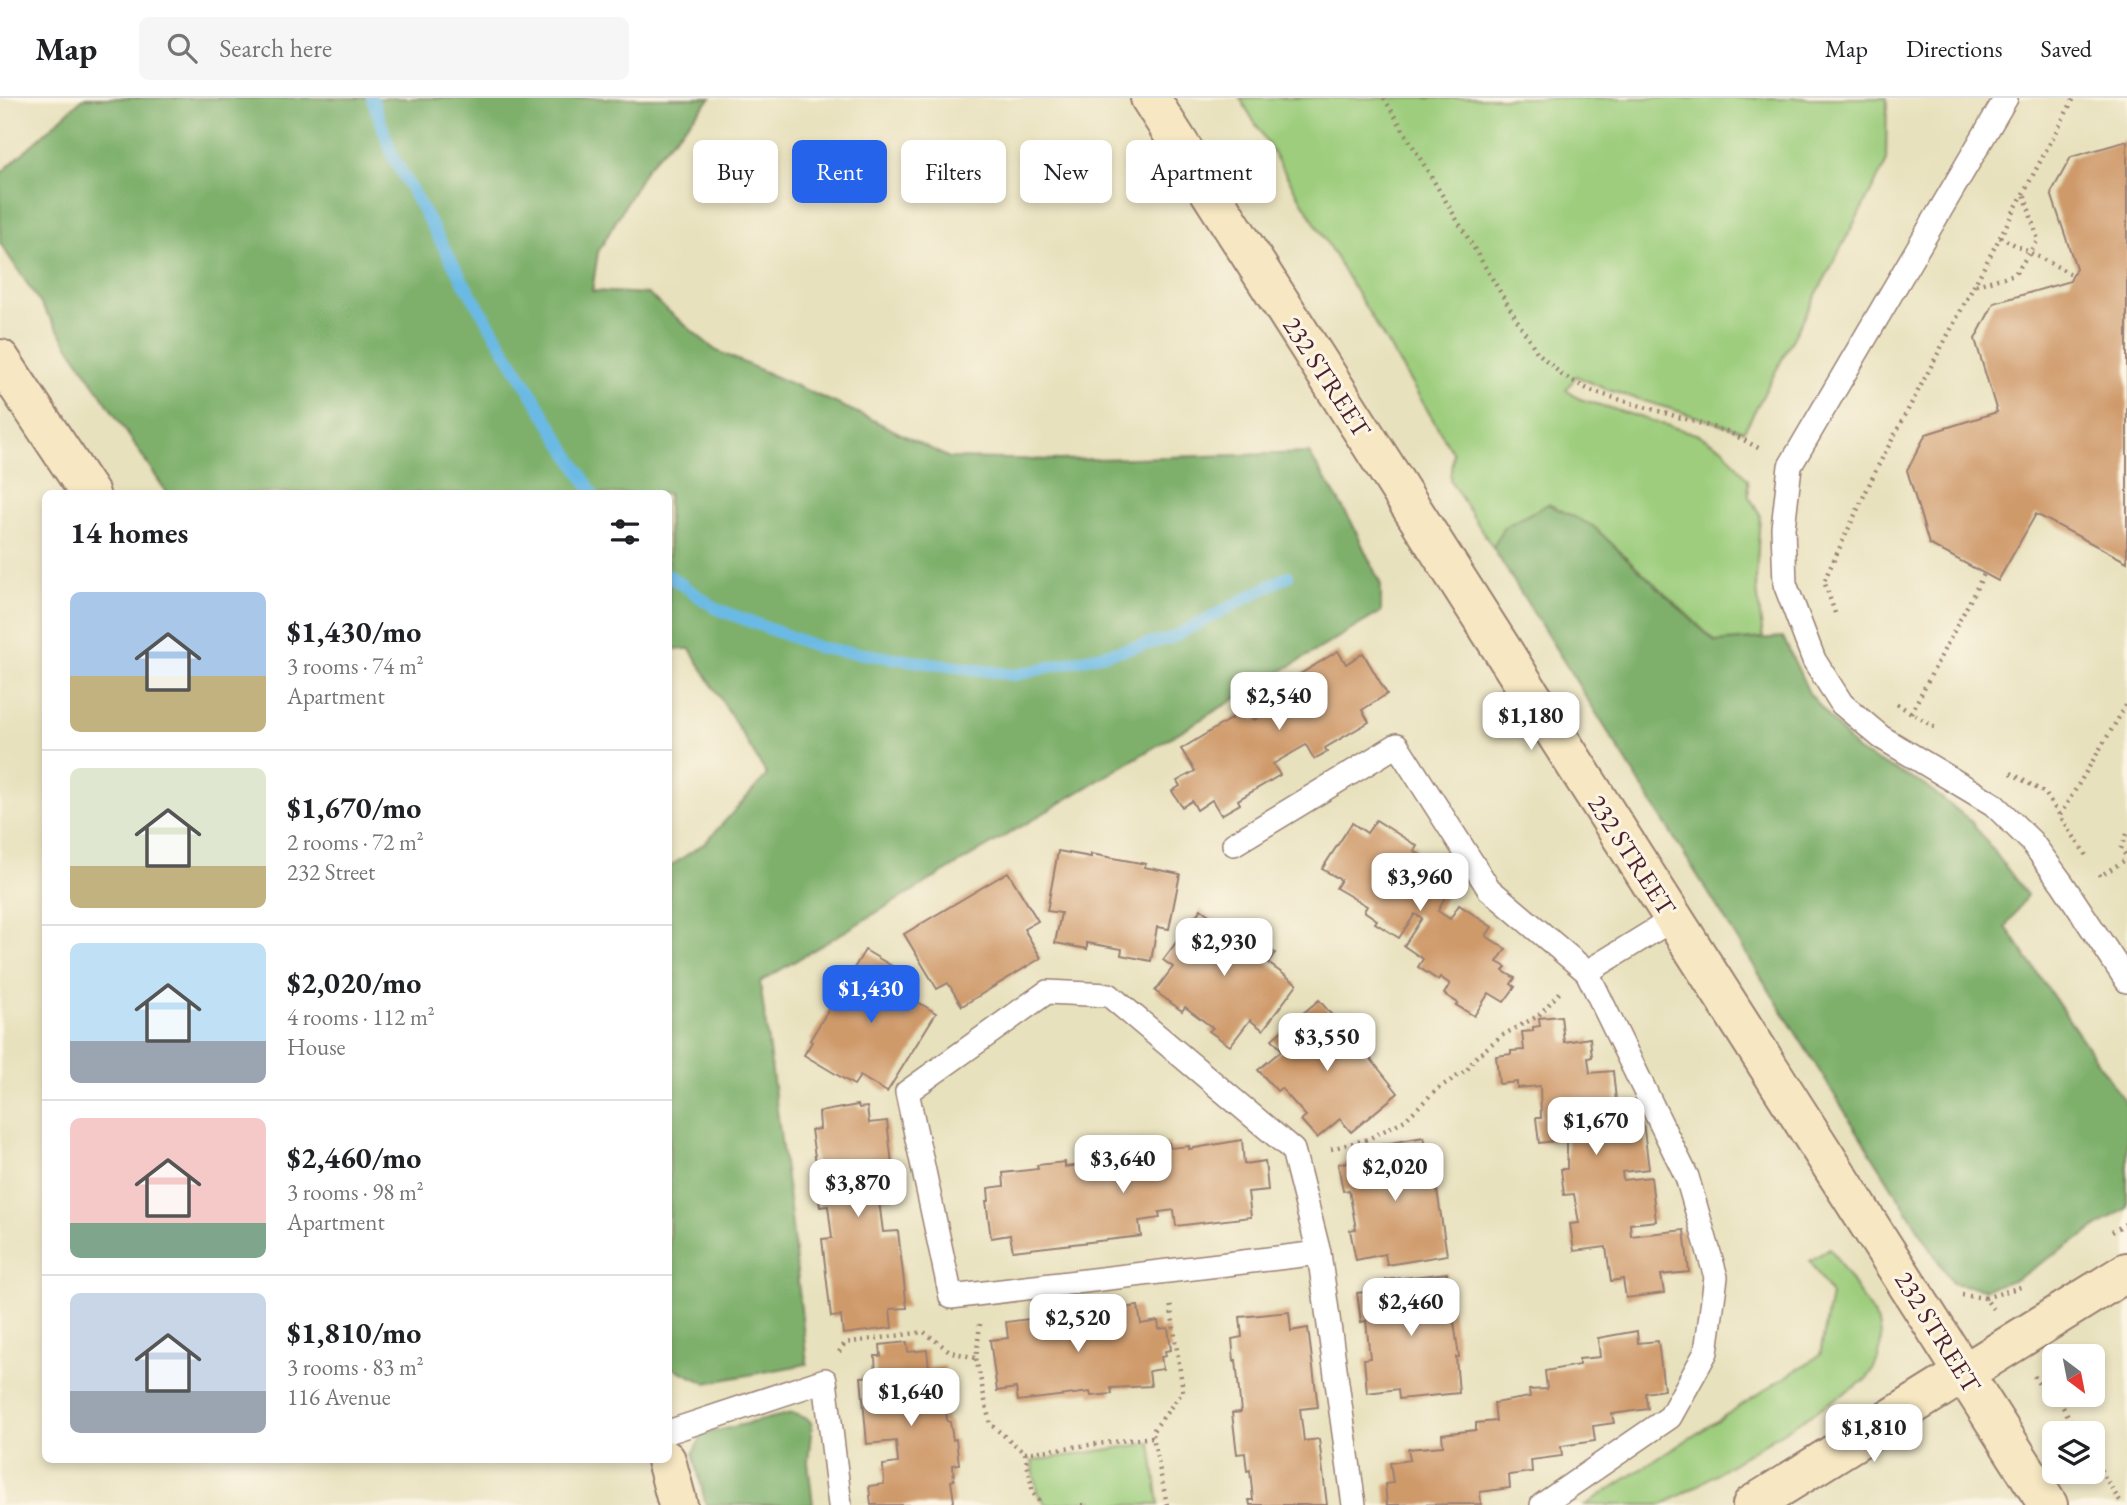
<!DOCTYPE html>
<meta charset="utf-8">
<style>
body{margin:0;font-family:"EB Garamond",serif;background:#f6f6f6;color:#202124;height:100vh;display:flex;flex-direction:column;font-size:26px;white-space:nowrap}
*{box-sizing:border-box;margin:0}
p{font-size:23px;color:#757577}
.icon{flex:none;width:38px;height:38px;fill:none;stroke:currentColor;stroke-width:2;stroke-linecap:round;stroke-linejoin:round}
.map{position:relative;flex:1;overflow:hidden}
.sheet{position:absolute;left:42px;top:392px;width:630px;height:973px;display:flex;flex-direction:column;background:#fff;border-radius:10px;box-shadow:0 4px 10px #0003}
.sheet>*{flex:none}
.banner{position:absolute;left:693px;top:42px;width:665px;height:63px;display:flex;gap:14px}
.needle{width:46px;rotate:148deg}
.controls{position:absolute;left:2042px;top:1246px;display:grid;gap:14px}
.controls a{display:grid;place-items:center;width:63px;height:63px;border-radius:10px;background:#fff;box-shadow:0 4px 10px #0003;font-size:35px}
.price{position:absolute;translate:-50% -60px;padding:0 16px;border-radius:14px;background:#fff;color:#222;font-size:23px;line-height:46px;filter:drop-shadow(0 2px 4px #0008)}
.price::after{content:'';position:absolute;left:50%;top:42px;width:21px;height:16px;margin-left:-10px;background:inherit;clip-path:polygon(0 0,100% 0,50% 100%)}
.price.on{background:#2563eb;color:#fff}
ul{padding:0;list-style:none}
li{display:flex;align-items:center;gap:21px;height:175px;padding:0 28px}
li+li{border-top:2px solid #e0e0e0}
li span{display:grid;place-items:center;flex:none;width:196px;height:140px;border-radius:10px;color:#555}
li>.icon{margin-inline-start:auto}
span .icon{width:84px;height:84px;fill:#fffc;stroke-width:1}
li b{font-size:30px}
h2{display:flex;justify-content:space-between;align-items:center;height:84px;padding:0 28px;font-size:30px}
.chip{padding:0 24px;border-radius:10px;background:#fff;box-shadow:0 4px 10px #0003;font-size:24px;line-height:63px}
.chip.on{background:#2563eb;color:#fff}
header{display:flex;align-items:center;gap:42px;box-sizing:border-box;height:98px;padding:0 35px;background:#fff;border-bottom:2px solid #e0e0e0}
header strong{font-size:33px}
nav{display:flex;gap:38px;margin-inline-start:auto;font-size:24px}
.search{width:490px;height:63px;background:#f6f6f6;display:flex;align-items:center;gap:18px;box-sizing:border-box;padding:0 24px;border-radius:10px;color:#757577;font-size:26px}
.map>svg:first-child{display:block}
.green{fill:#9dcd7d;stroke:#747654;stroke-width:2}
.forest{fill:#7eb06c;stroke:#64684c;stroke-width:2}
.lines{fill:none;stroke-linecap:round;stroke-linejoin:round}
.stream{stroke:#6abae5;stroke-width:12}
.building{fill:#cf9a6b}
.lane-casing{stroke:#998074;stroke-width:26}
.secondary-casing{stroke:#998074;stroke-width:42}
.path{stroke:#998074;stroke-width:4.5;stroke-dasharray:2 5;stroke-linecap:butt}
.lane{stroke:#fff;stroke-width:23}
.secondary{stroke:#f7e8c3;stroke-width:38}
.labels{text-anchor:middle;stroke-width:6;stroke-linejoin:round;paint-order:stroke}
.street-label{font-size:26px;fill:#4a1f2b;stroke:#fcf5e5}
</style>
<header>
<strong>Map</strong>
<div class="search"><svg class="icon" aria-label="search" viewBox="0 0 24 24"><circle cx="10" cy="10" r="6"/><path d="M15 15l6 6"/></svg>Search here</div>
<nav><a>Map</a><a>Directions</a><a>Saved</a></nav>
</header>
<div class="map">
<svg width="2127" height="1407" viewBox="0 0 2127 1407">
<rect width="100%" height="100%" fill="#fcf5e5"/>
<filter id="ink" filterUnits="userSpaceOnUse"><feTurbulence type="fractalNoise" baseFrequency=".0143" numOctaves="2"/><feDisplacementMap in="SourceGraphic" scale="14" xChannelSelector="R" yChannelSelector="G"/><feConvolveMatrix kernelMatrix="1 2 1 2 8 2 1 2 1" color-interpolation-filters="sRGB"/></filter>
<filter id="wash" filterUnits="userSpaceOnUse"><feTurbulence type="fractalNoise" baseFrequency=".00686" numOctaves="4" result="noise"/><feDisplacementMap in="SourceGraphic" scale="28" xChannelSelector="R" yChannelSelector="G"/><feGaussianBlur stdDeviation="1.57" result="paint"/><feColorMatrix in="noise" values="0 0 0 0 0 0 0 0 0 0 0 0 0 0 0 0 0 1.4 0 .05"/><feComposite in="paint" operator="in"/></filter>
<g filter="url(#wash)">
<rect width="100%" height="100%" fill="#e8e1bd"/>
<g class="green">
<polygon points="1240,0 1887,0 1886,65 1744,333 1608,292 1576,278 1566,292 1580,301 1699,337 1724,351 1748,382 1749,399 1760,416 1756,483 1763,540 1716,544 1593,428 1504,429 1493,450 1450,382 1453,355"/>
<path d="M1830 1150 1879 1226C1884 1246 1880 1264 1867 1281L1695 1389 1663 1407H1585L1820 1257 1831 1197 1810 1163Z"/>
<polygon points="1151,1345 1159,1407 1095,1407 1092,1402 1047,1407 1037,1394 1032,1363"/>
</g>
<g class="forest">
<polygon points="83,0 711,0 647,69 598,154 592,193 648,196 715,252 869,320 949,360 1060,362 1309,355 1351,423 1381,487 1381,514 760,884 790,1110 807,1266 706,1285 669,1268 669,769 706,744 767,677 690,551 669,551 668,396 167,395 0,145 0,76"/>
<polygon points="1548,406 1593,428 1715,544 1783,539 1809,595 1857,653 1925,687 1971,723 2027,797 2006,829 2127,1007 2127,1110 2016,1181 1985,1191 1952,1185 1493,450 1504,429"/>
<polygon points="792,1315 808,1321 812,1326 808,1364 813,1407 706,1407 693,1355 703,1336"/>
</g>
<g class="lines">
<g class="stream">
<polyline points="372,0 394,61 464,185 593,396"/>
<polyline points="668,477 717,511 820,550 1015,577 1169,541 1288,478"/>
</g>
</g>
<g id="blocks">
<g class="building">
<polygon points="2127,43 2127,464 2036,416 1998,483 1929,446 1907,372 1926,336 1997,314 1975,241 1994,205 2070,183 2076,170 2051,95 2071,59"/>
<polygon points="1338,553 1346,566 1363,555 1387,596 1362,612 1369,624 1325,650 1327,654 1314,661 1306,647 1273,666 1280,677 1238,702 1240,706 1221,717 1212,702 1197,712 1192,703 1182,709 1172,693 1180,688 1177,683 1195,673 1181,651 1247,611 1254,622 1282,606 1274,592"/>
<polygon points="1376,722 1417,748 1414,753 1442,771 1432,786 1447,795 1438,813 1450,821 1459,807 1492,829 1486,838 1506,851 1497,864 1506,869 1503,873 1515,880 1511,886 1515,889 1504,904 1489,895 1474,918 1456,907 1458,905 1444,896 1450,886 1440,879 1438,882 1418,869 1423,861 1404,848 1422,820 1415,816 1399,840 1375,825 1377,822 1364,813 1367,808 1336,790 1341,782 1322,771 1352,725 1367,735"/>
<polygon points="1058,753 1091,759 1091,756 1146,766 1144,769 1180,776 1169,831 1157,829 1151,863 1121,857 1122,851 1087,845 1087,851 1055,845 1061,815 1047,813"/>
<polygon points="1008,774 1038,823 1024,831 1041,860 962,908 948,885 937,891 904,836"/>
<polygon points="1201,811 1229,832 1234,825 1275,855 1268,865 1297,886 1263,932 1250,922 1230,948 1209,933 1213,930 1185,909 1182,913 1155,893 1173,869 1163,862"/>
<polygon points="865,852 917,883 908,898 936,915 887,994 860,978 854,987 804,957 812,944 810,942"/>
<polygon points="1319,902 1340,927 1342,925 1398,995 1351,1034 1340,1021 1317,1040 1301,1022 1306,1018 1281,990 1277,993 1258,972 1282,952 1272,941"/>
<polygon points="1561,918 1564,944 1590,940 1592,959 1588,960 1590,975 1613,973 1616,1002 1620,1002 1622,1018 1595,1021 1596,1030 1643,1024 1649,1071 1622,1074 1623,1082 1651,1079 1656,1123 1630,1126 1631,1138 1684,1132 1689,1174 1661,1177 1664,1195 1626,1200 1623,1181 1611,1183 1606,1149 1574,1153 1570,1126 1579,1125 1574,1096 1564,1097 1561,1071 1567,1071 1567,1041 1539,1045 1536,1020 1541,1020 1540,988 1517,990 1517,984 1499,986 1496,958 1511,956 1511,953 1524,952 1522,934 1533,933 1533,929 1540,928 1539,920"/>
<polygon points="858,1007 859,1010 867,1009 869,1025 887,1023 896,1100 879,1103 883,1134 898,1133 907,1210 890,1211 892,1230 843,1236 841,1218 831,1219 822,1141 832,1140 828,1108 820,1109 817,1085 819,1085 811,1032 820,1031 819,1014"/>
<polygon points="1424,1039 1430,1066 1433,1066 1447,1157 1387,1167 1385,1156 1356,1162 1350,1132 1356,1131 1349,1092 1343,1093 1338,1066 1368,1060 1366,1049"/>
<polygon points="1242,1042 1244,1066 1265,1063 1268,1092 1248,1094 1251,1119 1176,1128 1174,1112 1159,1114 1160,1120 1139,1123 1141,1138 1013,1153 1010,1137 991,1140 986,1103 989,1103 988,1090 1004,1088 1003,1075 1038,1071 1037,1067 1065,1064 1065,1069 1126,1062 1125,1056 1145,1054 1144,1048 1169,1045 1170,1050 1189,1048 1189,1051"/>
<polygon points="1447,1175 1459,1259 1456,1259 1459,1295 1399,1301 1398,1291 1367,1295 1364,1261 1370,1260 1366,1223 1361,1224 1357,1195 1387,1192 1386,1182"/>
<polygon points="1138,1208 1141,1226 1158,1223 1159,1231 1168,1230 1171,1252 1165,1253 1166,1258 1161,1259 1163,1271 1149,1273 1151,1288 1111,1290 1112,1296 1091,1298 1090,1294 1018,1303 1016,1290 997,1293 990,1242 1008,1240 1006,1224 1084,1214 1086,1232 1099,1231 1096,1214"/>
<polygon points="1289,1214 1291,1233 1308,1230 1318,1309 1300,1311 1304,1343 1319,1341 1327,1407 1250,1407 1249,1402 1253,1402 1250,1372 1247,1373 1245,1355 1237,1356 1232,1315 1241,1314 1236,1262 1234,1263 1232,1241 1242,1239 1240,1219"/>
<polygon points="1637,1233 1638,1245 1658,1243 1664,1292 1645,1295 1648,1311 1612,1316 1614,1325 1593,1328 1595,1343 1561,1348 1562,1358 1531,1362 1532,1374 1509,1377 1510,1390 1480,1394 1481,1406 1387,1407 1385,1386 1393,1385 1390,1365 1410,1362 1408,1351 1443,1348 1442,1336 1476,1332 1476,1325 1496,1323 1494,1305 1530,1299 1529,1292 1547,1291 1545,1273 1579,1267 1579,1261 1600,1259 1598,1240"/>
<polygon points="907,1244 908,1254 927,1252 929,1270 945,1268 948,1295 945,1296 947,1323 950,1324 953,1342 956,1341 959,1366 953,1367 954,1382 951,1383 954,1403 952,1407 871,1407 869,1388 884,1386 883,1367 898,1365 896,1343 867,1346 861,1279 876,1278 875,1258 881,1258 880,1247"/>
</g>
</g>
</g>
<g filter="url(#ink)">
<use href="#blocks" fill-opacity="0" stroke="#998074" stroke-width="2"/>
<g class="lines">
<g class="lane-casing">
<g id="lane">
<polyline points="2006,0 1790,368 1783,430 1785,486 1814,562 1842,606 1881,639 1993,706 2031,743 2062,785 2127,883"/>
<polyline points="1234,746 1397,647 1489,791 1587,874 1687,1079 1716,1179 1706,1254 1670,1319 1542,1407"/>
<polyline points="1587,874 1673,821"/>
<polyline points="1319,1155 951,1199 907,994 1047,894 1109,897 1293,1052 1319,1155 1354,1407"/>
<polyline points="668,1334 825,1282 840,1407"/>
</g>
</g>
<g class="secondary-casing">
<g id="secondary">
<polyline points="1150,0 2048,1407"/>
<polyline points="0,261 90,396"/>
<polyline points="666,1362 678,1407"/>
<polyline points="1752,1407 2127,1174"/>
</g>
</g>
<g class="path">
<polyline points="1384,0 1517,222 1537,254 1562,277 1591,293 1729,334 1762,352"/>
<polyline points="2000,139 2073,177"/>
<polyline points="1976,187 2015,176 2038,142 2024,95"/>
<polyline points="1835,515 1824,483 1877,370 2074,0"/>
<polyline points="1897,606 1937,631"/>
<polyline points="1911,615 1984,476"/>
<polyline points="2011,675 2045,695 2086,757"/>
<polyline points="2060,717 2127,606"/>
<polyline points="2127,736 2121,751 2127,759"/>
<polyline points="2099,776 2100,778 2127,761"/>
<polyline points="1331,1051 1368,1041 1405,1022 1437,991 1467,972 1475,960 1501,938 1538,918 1561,893"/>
<polyline points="2112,1134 2127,1125"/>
<polyline points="1962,1197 1985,1200 1993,1211"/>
<polyline points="1985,1200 2024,1188"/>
<polyline points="980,1226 976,1260 990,1326 1025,1355 1033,1395 1042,1407"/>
<polyline points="839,1254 845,1245 924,1234 951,1254 976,1260"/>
<polyline points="2034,1278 2039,1286 2054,1294"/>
<polyline points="2056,1297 2078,1335"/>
<polyline points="1025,1355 1153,1339"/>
<polyline points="2093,1360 2122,1407"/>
<polyline points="1082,1407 1087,1407"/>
<polyline points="1167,1407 1152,1334 1183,1293 1170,1204"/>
</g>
<use href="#lane" class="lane"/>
<use href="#secondary" class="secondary"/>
</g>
</g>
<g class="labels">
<g class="street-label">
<text transform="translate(1327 279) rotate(57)" y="9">232 STREET</text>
<text transform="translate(1632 757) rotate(57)" y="9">232 STREET</text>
<text transform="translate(1938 1234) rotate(58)" y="9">232 STREET</text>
</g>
</g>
</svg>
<div class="controls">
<a><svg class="needle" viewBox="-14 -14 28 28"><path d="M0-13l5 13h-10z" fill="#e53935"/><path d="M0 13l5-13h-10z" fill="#757577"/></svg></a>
<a><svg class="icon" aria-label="layers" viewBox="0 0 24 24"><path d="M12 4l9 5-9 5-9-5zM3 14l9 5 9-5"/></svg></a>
</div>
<b class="price" style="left:1279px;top:634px">$2,540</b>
<b class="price" style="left:1531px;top:654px">$1,180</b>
<b class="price" style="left:1420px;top:815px">$3,960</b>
<b class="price" style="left:1224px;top:880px">$2,930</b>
<b class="price on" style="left:871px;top:927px">$1,430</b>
<b class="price" style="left:1327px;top:975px">$3,550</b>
<b class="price" style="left:1596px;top:1059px">$1,670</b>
<b class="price" style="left:1123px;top:1097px">$3,640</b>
<b class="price" style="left:1395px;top:1105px">$2,020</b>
<b class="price" style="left:858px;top:1121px">$3,870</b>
<b class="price" style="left:1411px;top:1240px">$2,460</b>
<b class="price" style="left:1078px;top:1256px">$2,520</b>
<b class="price" style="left:911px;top:1330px">$1,640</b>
<b class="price" style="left:1874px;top:1366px">$1,810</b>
<div class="banner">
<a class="chip">Buy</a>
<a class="chip on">Rent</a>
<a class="chip">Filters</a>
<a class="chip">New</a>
<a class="chip">Apartment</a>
</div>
<section class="sheet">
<h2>14 homes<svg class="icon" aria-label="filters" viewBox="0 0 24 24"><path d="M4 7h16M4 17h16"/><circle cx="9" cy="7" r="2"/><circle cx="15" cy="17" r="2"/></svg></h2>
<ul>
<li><span style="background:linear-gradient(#a9c7e8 60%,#c2b280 0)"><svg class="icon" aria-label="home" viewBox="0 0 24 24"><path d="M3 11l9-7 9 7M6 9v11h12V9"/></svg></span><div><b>$1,430/mo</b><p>3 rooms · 74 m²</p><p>Apartment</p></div></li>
<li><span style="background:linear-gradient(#dfe7d0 70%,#c2b280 0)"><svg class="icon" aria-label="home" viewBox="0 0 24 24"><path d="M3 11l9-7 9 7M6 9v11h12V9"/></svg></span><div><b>$1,670/mo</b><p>2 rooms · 72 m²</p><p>232 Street</p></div></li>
<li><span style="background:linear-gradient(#bfe0f5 70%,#9aa5b1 0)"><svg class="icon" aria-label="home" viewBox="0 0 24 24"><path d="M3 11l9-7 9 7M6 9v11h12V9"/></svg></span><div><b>$2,020/mo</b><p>4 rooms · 112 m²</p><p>House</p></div></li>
<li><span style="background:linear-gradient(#f6c9c9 75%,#7fa58c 0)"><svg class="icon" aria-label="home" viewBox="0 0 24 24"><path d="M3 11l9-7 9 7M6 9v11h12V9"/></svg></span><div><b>$2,460/mo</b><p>3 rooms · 98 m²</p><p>Apartment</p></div></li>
<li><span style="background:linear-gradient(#c9d6e8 70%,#9aa5b1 0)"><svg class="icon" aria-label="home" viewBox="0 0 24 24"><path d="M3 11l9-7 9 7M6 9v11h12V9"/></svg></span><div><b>$1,810/mo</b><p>3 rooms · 83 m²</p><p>116 Avenue</p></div></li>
</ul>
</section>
</div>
